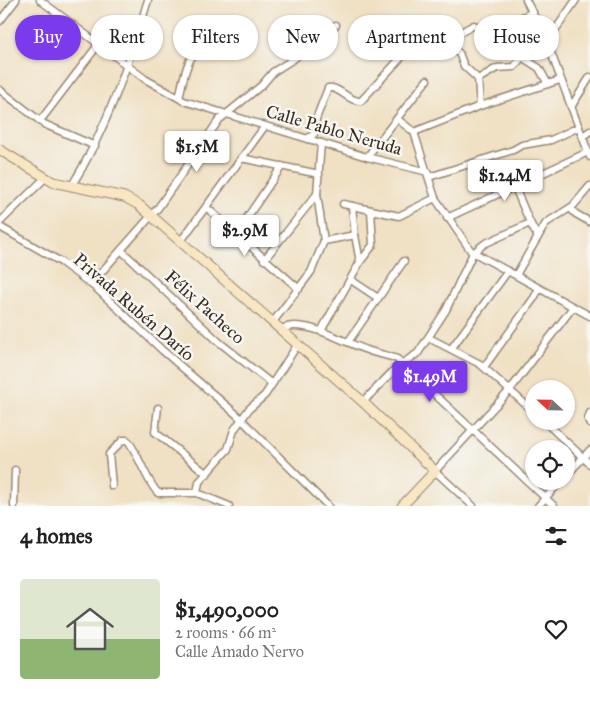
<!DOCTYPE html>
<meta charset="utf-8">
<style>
body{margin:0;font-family:"IM FELL Great Primer",serif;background:#f2f2f2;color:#222;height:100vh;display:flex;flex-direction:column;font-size:19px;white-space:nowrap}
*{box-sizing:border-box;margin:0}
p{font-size:16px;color:#767676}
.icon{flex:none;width:28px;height:28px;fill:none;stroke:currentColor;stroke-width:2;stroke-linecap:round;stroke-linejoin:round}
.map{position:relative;height:506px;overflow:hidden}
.sheet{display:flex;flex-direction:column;background:#fff;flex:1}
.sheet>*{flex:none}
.guide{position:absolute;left:15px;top:15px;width:560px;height:45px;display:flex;gap:10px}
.needle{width:32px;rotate:292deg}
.fabs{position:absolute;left:525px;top:380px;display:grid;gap:10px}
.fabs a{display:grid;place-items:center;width:50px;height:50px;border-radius:50%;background:#fff;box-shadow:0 1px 4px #0004;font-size:25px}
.price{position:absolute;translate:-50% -42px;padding:0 11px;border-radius:5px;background:#fff;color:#222;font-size:16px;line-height:32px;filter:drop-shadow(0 1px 2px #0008)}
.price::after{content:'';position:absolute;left:50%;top:30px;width:15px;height:11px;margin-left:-8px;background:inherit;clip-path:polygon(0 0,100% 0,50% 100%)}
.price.selected{background:#7c3aed;color:#fff}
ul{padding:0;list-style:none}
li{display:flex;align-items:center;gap:15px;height:125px;padding:0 20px}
li span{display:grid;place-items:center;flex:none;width:140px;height:100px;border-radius:5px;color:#555}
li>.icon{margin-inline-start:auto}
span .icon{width:60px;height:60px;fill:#fffc;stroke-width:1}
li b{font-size:21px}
h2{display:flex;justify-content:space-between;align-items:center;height:60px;padding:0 20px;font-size:21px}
.chip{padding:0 18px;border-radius:22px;background:#fff;box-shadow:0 1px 4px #0004;font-size:18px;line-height:45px}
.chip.selected{background:#7c3aed;color:#fff}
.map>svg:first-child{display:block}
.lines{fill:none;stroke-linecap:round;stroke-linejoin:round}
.street-casing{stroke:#968671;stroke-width:9}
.secondary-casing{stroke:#968671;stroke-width:11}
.street{stroke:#fff;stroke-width:6}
.secondary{stroke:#f9e7c3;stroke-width:9}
.labels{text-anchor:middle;stroke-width:5;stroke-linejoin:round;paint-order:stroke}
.street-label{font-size:18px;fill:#3b2a1e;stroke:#f6f6f2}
</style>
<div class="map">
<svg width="590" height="506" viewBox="0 0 590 506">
<rect width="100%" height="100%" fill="#f6f6f2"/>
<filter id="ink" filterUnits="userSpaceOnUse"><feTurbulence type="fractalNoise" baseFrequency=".02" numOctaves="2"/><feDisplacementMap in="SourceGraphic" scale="10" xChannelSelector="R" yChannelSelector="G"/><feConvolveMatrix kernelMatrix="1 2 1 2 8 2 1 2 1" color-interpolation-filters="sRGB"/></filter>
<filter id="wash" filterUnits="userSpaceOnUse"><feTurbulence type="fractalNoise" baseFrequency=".0096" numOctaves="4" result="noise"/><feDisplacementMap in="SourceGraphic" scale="20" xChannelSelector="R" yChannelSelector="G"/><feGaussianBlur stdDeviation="1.12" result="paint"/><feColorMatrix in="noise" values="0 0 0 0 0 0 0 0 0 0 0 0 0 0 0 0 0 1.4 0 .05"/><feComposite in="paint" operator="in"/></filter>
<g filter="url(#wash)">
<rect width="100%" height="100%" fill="#f0e1c4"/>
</g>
<g filter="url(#ink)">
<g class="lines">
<g class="street-casing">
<g id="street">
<polyline points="40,0 145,79 184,101 367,157 428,172"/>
<polyline points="526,0 547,42 590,157"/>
<polyline points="0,21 16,0"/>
<polyline points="486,34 533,12"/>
<polyline points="434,40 450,38 474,25 522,57"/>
<polyline points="547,42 576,0"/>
<polyline points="478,79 497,68 514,67 522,57 539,68 548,84"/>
<polyline points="0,90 44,124 95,146"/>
<path d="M179 98C183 82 187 47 209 45 216 44 225 49 232 51"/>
<polyline points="571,107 590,77"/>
<polyline points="397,119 414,132 435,198 471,251 590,316"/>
<polyline points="40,121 98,45"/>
<polyline points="414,132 480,106 560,80"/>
<polyline points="583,136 590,131"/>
<path d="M307 139 314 134 316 119 328 88C339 86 349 102 361 101L421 36H426L459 53 464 66 478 79 480 106"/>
<polyline points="367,157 427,80"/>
<polyline points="241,158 319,174"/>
<polyline points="429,177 513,150 522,145 551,140 579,127"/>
<path d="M514 186C522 202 528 222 538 237"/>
<path d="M71 187C107 129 128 65 148 0"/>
<polyline points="343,204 399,216 435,198"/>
<polyline points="352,206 355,235"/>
<polyline points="206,207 299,289"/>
<polyline points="570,208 576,214 590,222"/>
<polyline points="447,218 588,152"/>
<polyline points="0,222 44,179"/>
<polyline points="0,227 61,262 96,288 162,350 236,414 328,506"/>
<polyline points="236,234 282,166"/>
<polyline points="181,241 265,126"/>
<polyline points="121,250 219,342 272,384"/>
<polyline points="264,260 317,194"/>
<polyline points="360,262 373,245 371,210"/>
<polyline points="516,275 546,223 573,206 590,186"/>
<polyline points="351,280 378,298"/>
<polyline points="91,284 158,208 219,120 262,85 273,72 295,58 323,32 336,25"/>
<polyline points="273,322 311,272 324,241 317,194 321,143"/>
<path d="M282 329C302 317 346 343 367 350 377 354 388 355 397 359L554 506"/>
<polyline points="321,331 360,262 355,235 324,241"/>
<polyline points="429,338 480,364 534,412"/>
<polyline points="348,342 404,261"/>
<polyline points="451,349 508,271"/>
<polyline points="484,367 534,298 539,289"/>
<polyline points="363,402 397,367 418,353 446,310 473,253 484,244 530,223"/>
<polyline points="158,408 155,432 207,474"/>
<polyline points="590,413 588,419 590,424"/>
<polyline points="544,421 590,464"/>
<polyline points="566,476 590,450"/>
<path d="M112 486 109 454 123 440H127C135 446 146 481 158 493H197L229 506"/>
<polyline points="197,493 199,482 228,449 234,430 249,409 265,395 298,344"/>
<polyline points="14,506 15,470"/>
<polyline points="473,506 435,471 510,390 573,307"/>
<polyline points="538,506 561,481"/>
</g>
</g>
<g class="secondary-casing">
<polyline id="secondary" points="0,150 53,182 124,197 139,205 363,402 435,471 402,506"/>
</g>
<use href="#street" class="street"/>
<use href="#secondary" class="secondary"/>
</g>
</g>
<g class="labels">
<g class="street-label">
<text transform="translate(334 130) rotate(16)" y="6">Calle Pablo Neruda</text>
<text transform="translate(134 307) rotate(41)" y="6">Privada Rubén Darío</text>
<text transform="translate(205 307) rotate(42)" y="6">Félix Pacheco</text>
</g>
</g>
</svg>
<div class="fabs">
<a><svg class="needle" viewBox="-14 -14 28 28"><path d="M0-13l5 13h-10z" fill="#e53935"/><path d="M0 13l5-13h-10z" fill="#767676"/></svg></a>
<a><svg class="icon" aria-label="locate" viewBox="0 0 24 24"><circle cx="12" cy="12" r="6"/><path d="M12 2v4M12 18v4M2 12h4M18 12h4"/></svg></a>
</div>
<b class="price" style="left:197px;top:173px">$1.5M</b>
<b class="price" style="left:505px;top:202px">$1.24M</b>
<b class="price" style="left:245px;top:257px">$2.9M</b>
<b class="price selected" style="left:430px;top:403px">$1.49M</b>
<div class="guide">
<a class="chip selected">Buy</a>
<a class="chip">Rent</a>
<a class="chip">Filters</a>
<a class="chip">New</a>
<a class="chip">Apartment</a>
<a class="chip">House</a>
</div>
</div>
<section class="sheet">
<h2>4 homes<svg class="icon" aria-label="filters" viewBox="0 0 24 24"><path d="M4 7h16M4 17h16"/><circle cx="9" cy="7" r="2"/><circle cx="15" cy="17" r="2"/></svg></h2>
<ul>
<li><span style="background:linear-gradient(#dfe7d0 60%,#8fb573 0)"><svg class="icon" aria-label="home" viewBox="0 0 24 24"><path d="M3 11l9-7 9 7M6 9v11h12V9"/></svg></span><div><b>$1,490,000</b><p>2 rooms · 66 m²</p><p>Calle Amado Nervo</p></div><svg class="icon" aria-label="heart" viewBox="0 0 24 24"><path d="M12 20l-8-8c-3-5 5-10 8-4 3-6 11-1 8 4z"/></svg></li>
</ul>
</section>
